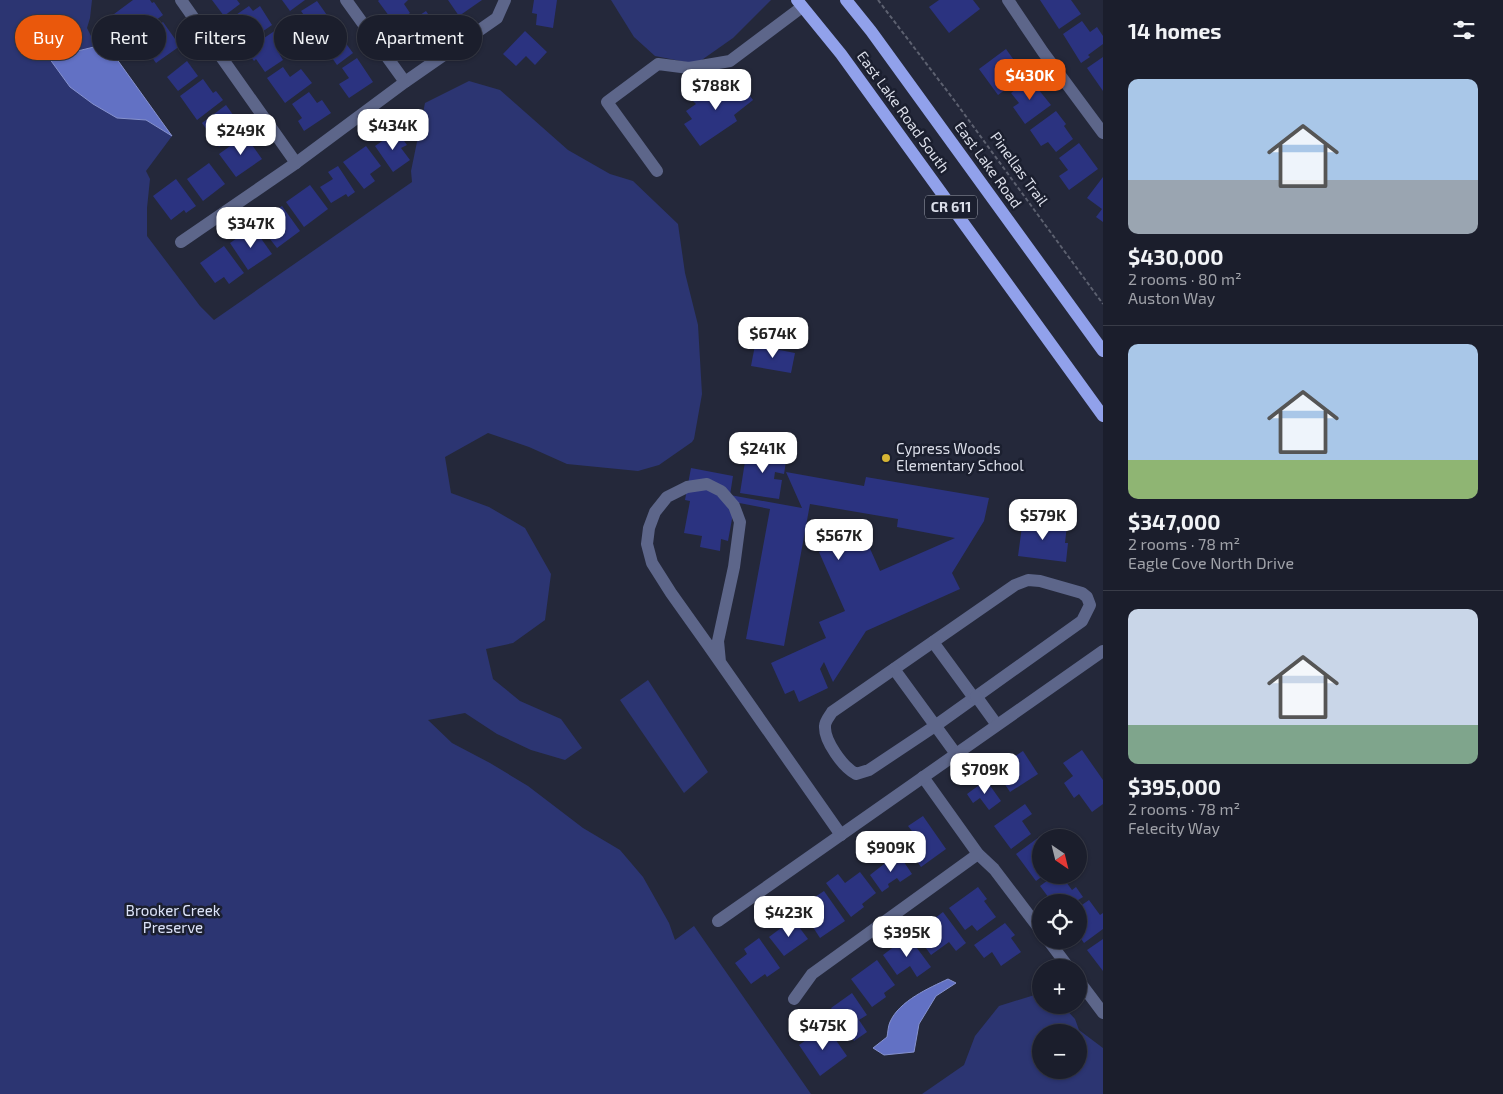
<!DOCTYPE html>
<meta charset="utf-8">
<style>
body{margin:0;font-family:"Exo 2",sans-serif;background:#242734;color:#f1f3f6;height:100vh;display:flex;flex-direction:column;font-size:19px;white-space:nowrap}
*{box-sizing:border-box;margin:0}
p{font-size:16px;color:#a0a2a9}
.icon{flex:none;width:28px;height:28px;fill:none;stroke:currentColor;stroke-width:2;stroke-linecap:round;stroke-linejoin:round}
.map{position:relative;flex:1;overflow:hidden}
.sheet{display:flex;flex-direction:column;background:#1b1e2c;width:400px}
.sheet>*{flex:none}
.top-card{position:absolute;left:15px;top:15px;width:475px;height:45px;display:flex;gap:10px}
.needle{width:32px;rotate:145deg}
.tools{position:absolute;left:1032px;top:829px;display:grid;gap:10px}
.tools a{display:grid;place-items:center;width:55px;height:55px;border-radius:50%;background:#1b1e2c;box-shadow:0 1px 4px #0004,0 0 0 1px #393c48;font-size:25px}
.price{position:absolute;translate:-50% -42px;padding:0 11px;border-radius:10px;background:#fff;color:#222;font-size:16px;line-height:32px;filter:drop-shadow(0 1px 2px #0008)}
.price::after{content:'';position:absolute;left:50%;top:30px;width:15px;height:11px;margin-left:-8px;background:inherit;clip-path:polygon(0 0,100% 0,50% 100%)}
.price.active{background:#ea580c;color:#fff}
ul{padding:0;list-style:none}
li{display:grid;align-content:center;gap:10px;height:265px;padding:0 25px}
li+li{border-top:1px solid #393c48}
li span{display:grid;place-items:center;height:155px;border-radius:10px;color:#555}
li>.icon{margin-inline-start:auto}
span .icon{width:90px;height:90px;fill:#fffc;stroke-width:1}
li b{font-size:21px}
h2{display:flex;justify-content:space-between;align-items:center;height:60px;padding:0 25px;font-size:21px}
.chip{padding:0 18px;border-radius:22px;background:#1b1e2c;box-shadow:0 1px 4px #0004,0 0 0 1px #393c48;font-size:18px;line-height:45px}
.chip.active{background:#ea580c;color:#fff}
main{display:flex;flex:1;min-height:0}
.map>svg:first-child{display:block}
.green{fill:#2c3572;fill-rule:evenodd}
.water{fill:#6271c4;stroke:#8692cf}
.building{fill:#2b3380}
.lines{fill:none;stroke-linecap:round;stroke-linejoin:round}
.path{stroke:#5d6170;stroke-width:2;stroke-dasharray:4 2.5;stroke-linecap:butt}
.minor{stroke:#5d668a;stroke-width:12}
.major{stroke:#91a1eb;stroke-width:12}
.poi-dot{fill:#d6b534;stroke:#1b1f2f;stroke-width:2}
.labels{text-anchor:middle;stroke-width:5;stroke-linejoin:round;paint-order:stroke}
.shield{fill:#1b1f2f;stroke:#a1a5b1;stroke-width:1}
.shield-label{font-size:14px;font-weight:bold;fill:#dbdee9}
.street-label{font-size:15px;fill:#dbdee9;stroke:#1b1f2f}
.poi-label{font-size:15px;fill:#dbdee9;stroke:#1b1f2f;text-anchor:start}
.park-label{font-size:15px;fill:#dde4fa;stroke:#1b1f2f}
</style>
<main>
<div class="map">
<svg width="1103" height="1094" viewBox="0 0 1103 1094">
<rect width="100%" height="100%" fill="#24283a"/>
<g class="green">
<polygon points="0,0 92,0 90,18 87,28 96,46 49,58 117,118 146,120 172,136 146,171 150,179 147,208 147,236 200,306 214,320 412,182 411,171 425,103 469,81 500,90 568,150 610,174 633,181 678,224 685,273 698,325 702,394 694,439 692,442 659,465 638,471 567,464 529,447 488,433 445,457 451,493 489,507 525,528 551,574 545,620 513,643 486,649 493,679 520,701 561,719 582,748 565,760 531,750 497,734 465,713 428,720 452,743 490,763 528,786 583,828 620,850 643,877 669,923 675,940 694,926 811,1094 0,1094"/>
<polygon points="611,0 771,0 733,38 696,64 655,56 634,37"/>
<polygon points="648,680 708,772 684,793 620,700"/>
<path d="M1041 993V1005H1062L1075 1019 1079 1030 1103 1048V1094H922L964 1065 975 1036 999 1006ZM1041 1032H1079V1070H1041Z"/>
</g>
<g class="water">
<polygon points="106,44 172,136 146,120 117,118 93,104 70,87 49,58"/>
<path d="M948 979 956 983 936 996 919 1024 914 1052 884 1055 873 1048 887 1037C888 1032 888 1026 890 1022 899 1001 929 988 948 979Z"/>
</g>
<g class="building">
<polygon points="133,0 150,0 152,3 154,2 163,15 141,31 137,26 124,36 110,17"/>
<polygon points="212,0 237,0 240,4 224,16"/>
<polygon points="282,0 305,0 290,11"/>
<polygon points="379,0 408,0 404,4 410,13 395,24 378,1"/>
<polygon points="448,0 482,0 459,16"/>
<polygon points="534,0 557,0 553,28 536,25 537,14 532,13"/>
<polygon points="939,0 973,0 980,9 949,33 929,7"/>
<polygon points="1040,0 1071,0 1081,14 1059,29"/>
<polygon points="317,1 334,25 307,44 295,26 306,18 301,11"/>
<polygon points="249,6 253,11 260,6 272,25 243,45 227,21"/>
<polygon points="426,11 434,23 422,31 428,41 414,51 399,29"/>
<polygon points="1082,21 1090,32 1097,27 1103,36 1103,44 1088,55 1090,57 1081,63 1063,34"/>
<polygon points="163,22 180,46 156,63 139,39"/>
<polygon points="276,30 281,38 276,41 280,47 277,50 283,60 265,72 256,59 254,61 246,50"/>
<polygon points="336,30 353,53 337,65 330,55 321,61 312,48"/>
<polygon points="525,31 547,52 535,65 526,56 516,66 503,54"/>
<polygon points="1006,49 1016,63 1019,61 1028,73 998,95 979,69"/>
<polygon points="1103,57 1103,91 1087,68"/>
<polygon points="357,58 373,82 349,98 339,84 349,78 342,68"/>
<polygon points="187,61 198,76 178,91 167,77"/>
<polygon points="283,67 290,77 301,69 312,83 285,103 267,78"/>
<polygon points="203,79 213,93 216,91 223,100 197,120 180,96"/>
<polygon points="1030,79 1051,105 1025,124 1013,107 1019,103 1011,93"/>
<polygon points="738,80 753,100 734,115 737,121 700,146 684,124 692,119 686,111 696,104 691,99 714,82 721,93"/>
<polygon points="309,92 317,103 322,100 331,113 304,131 298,121 302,118 292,104"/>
<polygon points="226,105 244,130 219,147 202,123"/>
<polygon points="1056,111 1066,124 1064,126 1073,139 1056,152 1048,142 1041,146 1030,130"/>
<polygon points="397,131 407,145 401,148 410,160 393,172 375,146"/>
<polygon points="247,134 254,144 252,145 262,159 236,177 219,154"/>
<polygon points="1079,143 1098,169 1069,190 1059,176 1068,170 1059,158"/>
<polygon points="366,146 381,166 370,174 375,181 364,189 343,162"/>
<polygon points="209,163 225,184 203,201 187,179"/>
<polygon points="338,166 355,192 348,197 346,194 331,203 320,187 333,179 328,172"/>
<polygon points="1103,177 1103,222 1096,217 1102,209 1087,198"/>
<polygon points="176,179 196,206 186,213 184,210 171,220 153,196"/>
<polygon points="310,185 328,209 304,227 286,202"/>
<polygon points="282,206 300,231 277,248 259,225 264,222 263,220"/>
<polygon points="253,227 272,254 248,270 230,243"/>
<polygon points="224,246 244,273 229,284 224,277 215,283 200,263"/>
<polygon points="755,345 795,353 791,373 751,366"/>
<polygon points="747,449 787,455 784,474 775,472 774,479 782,480 779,499 740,493"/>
<polygon points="691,468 733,476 730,495 802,508 786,472 864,486 866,477 989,498 984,521 952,573 960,589 866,631 833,682 824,662 820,669 828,688 799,702 794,690 785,694 771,663 826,638 819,622 845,611 819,552 863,533 880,571 955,538 897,527 898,519 810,504 784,646 746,639 770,509 729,501 734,508 728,541 721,539 720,551 700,547 702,536 684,533 690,501 685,500"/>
<polygon points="1023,519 1067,525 1065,543 1068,543 1066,562 1018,556"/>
<polygon points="1082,750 1103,780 1103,804 1092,812 1079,794 1074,798 1064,783 1073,776 1063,763"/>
<polygon points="1023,751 1038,774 1010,792 995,769"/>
<polygon points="986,780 1001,801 989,810 980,798 973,803 967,794"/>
<polygon points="1025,804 1032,814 1022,821 1031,834 1011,849 994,826"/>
<polygon points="923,816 946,849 921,867 904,843 915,835 908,826"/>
<polygon points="1046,832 1050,838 1041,838 1041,875 1044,875 1036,881 1016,854"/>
<polygon points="898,853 912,874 900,882 897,878 888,884 889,887 882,892 870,875"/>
<polygon points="860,872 876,893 862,904 864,907 851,917 826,883 838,874 845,883"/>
<polygon points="1055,875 1061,875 1072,890 1076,887 1083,897 1075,902 1052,902 1040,886"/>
<polygon points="978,887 987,899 984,901 996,917 977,931 972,925 965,930 949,908"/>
<polygon points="824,891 845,921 820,938 800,907"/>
<polygon points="1089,900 1100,915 1103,913 1103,929 1084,943 1079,936 1079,930 1081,929 1079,925 1079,907"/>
<polygon points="943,912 966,943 956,951 949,942 931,955 915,933"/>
<polygon points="793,919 808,939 784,956 769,937"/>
<polygon points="1005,923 1015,935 1011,938 1021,952 1001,966 992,952 984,958 974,945"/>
<polygon points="908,936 931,967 917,977 910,966 897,975 883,955"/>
<polygon points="759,938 780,968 767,977 765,974 751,984 735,963 747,954 744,949"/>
<polygon points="1103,939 1103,971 1087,950"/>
<polygon points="877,960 895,985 884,993 886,997 872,1007 851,979"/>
<polygon points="852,993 867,1015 859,1020 867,1032 854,1041 831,1008"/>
<polygon points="826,1026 847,1056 820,1076 799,1045"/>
</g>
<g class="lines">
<polyline class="path" points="878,0 954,100 1103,304"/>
<g class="minor">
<polyline points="181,0 296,163"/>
<polyline points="346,0 405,82"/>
<polyline points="1008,0 1043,52 1103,133"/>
<polyline points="657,171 607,102 658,64 689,68 730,61 802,7"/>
<polyline points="181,242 296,163 405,82 497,18 505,0"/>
<path d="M1028 580 1040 581 1082 593 1087 597 1090 605 1082 621 935 726 869 770 856 774C843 767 824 741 825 726 825 721 829 717 832 712L1015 585Z"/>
<polyline points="933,642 974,698"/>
<polyline points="720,662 718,641 734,567 740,522 734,506 721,491 707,484 687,487 667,497 655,512 649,528 647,544 652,563 671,593 708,645 841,835"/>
<polyline points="894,669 956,754"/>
<polyline points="976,696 997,725"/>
<polyline points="923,777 978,854 994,869 1041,931"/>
<polyline points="718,921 1103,651"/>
<polyline points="1048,940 1069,968"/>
<polyline points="1079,981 1103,1013"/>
<polyline points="794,999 812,974 978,854"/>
</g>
<g class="major">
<polyline points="797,0 841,54 1103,416"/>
<polyline points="846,0 871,31 1103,351"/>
</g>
</g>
<circle class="poi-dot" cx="886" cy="458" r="5"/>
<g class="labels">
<rect class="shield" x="925" y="195.5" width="52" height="23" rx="4"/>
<g class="shield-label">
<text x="951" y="212">CR 611</text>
</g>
<g class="street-label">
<text transform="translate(903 112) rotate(54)" y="5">East Lake Road South</text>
<text transform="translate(988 165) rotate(54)" y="5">East Lake Road</text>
<text transform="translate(1019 169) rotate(54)" y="5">Pinellas Trail</text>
</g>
<g class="poi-label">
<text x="896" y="454">Cypress Woods<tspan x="896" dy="17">Elementary School</tspan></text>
</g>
<g class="park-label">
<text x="173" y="916">Brooker Creek<tspan x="173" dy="17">Preserve</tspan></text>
</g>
</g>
</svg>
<div class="tools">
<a><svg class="needle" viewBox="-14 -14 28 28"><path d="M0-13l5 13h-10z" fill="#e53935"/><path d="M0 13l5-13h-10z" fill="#a0a2a9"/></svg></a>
<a><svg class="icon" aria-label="locate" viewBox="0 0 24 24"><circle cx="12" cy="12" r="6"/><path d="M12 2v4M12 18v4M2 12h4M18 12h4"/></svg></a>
<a>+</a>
<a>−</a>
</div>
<b class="price active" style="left:1030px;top:101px">$430K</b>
<b class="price" style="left:716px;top:111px">$788K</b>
<b class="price" style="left:393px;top:151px">$434K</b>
<b class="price" style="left:241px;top:156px">$249K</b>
<b class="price" style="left:251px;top:249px">$347K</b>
<b class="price" style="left:773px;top:359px">$674K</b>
<b class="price" style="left:763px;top:474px">$241K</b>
<b class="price" style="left:1043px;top:541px">$579K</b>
<b class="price" style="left:839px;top:561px">$567K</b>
<b class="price" style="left:985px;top:795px">$709K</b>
<b class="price" style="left:891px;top:873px">$909K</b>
<b class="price" style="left:789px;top:938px">$423K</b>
<b class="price" style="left:907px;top:958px">$395K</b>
<b class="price" style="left:823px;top:1051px">$475K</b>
<div class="top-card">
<a class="chip active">Buy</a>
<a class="chip">Rent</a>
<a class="chip">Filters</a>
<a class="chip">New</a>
<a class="chip">Apartment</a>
</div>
</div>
<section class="sheet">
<h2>14 homes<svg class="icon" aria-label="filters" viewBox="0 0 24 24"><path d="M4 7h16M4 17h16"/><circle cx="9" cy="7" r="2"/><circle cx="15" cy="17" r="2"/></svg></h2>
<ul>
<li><span style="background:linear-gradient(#a9c7e8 65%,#9aa5b1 0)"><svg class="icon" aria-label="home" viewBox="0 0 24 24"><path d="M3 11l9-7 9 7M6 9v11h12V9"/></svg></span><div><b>$430,000</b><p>2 rooms · 80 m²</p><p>Auston Way</p></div></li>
<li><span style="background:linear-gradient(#a9c7e8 75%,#8fb573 0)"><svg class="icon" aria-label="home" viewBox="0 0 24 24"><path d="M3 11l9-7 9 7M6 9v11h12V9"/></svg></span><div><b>$347,000</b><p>2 rooms · 78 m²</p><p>Eagle Cove North Drive</p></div></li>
<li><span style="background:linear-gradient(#c9d6e8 75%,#7fa58c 0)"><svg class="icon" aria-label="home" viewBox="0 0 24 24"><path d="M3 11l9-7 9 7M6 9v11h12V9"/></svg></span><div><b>$395,000</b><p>2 rooms · 78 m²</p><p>Felecity Way</p></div></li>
</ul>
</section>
</main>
